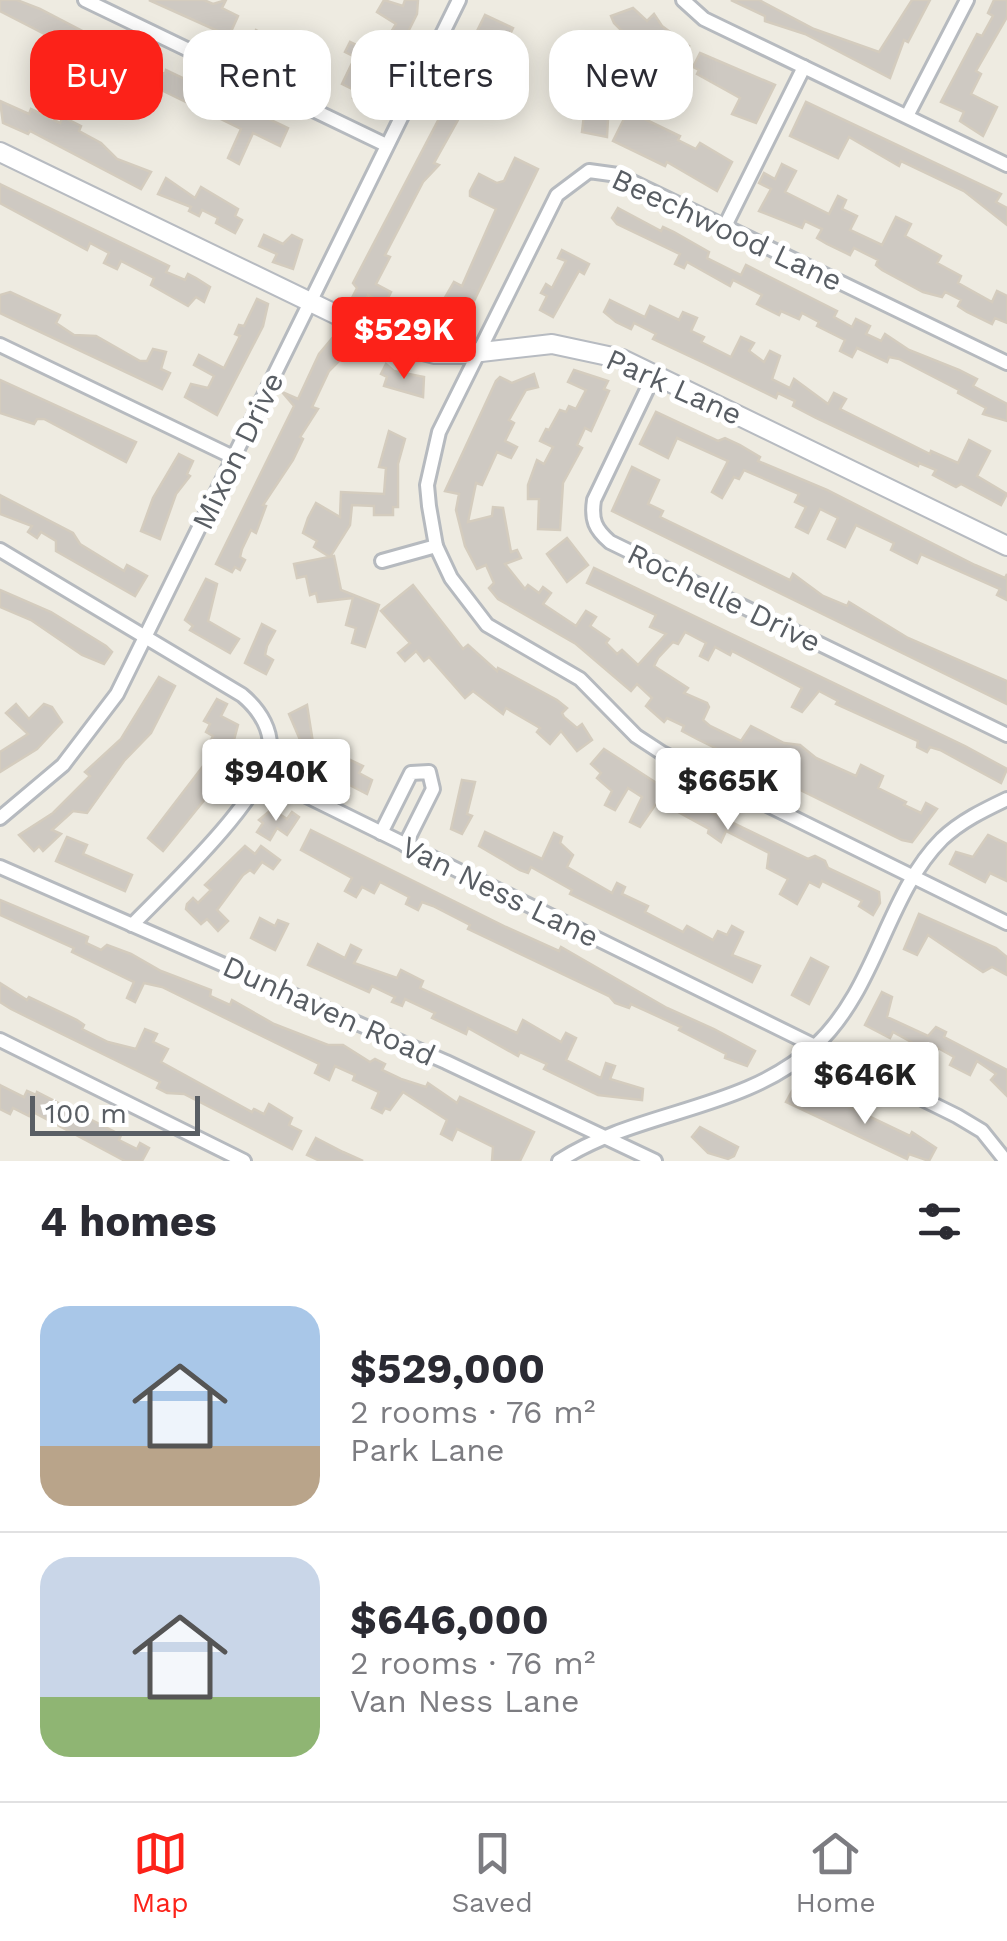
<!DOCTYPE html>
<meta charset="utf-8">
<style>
body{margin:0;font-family:"Work Sans",sans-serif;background:#f2f2f3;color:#2b2b33;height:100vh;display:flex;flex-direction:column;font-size:38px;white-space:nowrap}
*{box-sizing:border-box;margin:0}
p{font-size:32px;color:#7c7c81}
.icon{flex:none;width:55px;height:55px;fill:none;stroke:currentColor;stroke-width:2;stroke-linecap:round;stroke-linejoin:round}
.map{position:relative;height:1161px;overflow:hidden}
.side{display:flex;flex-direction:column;background:#fff;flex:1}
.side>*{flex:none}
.top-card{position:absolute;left:30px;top:30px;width:948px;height:90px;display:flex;gap:20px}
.scale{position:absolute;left:30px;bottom:25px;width:170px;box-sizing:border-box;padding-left:10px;border:5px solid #595e64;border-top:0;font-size:28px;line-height:35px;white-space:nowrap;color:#595e64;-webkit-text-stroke:8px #fff;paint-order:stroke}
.price{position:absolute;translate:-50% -85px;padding:0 22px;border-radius:10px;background:#fff;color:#222;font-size:32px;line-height:65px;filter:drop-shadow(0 2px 5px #0008)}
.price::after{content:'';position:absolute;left:50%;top:60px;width:30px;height:22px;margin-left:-15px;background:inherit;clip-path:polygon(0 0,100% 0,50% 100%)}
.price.selected{background:#fc2219;color:#fff}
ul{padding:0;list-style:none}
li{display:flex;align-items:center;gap:30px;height:250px;padding:0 40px}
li+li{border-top:2px solid #e1e1e2}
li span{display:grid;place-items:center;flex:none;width:280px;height:200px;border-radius:30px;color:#555}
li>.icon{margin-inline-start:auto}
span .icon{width:120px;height:120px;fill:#fffc;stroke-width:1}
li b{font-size:42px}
h2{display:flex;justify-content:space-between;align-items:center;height:120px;padding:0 40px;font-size:42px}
.chip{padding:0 35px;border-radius:30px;background:#fff;box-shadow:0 5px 25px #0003;font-size:35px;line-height:90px}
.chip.selected{background:#fc2219;color:#fff}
.tabs{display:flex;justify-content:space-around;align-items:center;height:140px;border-top:2px solid #e1e1e2;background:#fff;font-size:28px;color:#7c7c81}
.tabs a{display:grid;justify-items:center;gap:5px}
.tabs .selected{color:#fc2219}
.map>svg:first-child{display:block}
.building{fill:#cec9c2;stroke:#d4ccbe;stroke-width:2.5}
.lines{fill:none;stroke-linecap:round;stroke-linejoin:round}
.street-casing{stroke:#b6babf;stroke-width:18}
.secondary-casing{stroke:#b7bbc1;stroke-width:22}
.street{stroke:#fff;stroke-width:12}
.secondary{stroke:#fff;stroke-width:18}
.labels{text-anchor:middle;stroke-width:10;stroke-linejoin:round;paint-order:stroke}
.street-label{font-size:30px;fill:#595e64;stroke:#fff}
</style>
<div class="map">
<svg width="1007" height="1161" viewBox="0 0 1007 1161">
<rect width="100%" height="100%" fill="#eeebe1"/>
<g class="building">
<polygon points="0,0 17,0 40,9 165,74 166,70 288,128 280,146 253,133 239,164 228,158 241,129 110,65 101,78 91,72 95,60 0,11"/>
<polygon points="149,0 204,0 213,4 226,0 222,8 238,16 229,36"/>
<polygon points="384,0 403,6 405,0 418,0 417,14 390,68 374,60 396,24 377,12"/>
<polygon points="731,0 759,0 814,29 879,52 912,0 930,0 908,42 904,40 890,78 805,34 765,21 765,16"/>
<polygon points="994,0 1007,0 1007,17 976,71 981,74 971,94 997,107 983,136 960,121 964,112 941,102 977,34 982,36 993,16 988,13"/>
<polygon points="633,8 647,21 654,14 662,26 689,46 674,67 643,44 639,48 614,23 611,16"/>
<polygon points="485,15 513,28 503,49 494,45 476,71 467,90 473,93 434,163 439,165 423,182 385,255 390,257 376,284 391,292 385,304 368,295 364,304 352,298 357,288 353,283 444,109 440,106"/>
<polygon points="256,30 296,53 327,60 316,81 260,53 264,44 252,38"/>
<polygon points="350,42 371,52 360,74 382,85 366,104 353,98 356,91 342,84 355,57 345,52"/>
<polygon points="700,53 775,85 756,123 732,114 740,98 697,74 699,70 693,67"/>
<polygon points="0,101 29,114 31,109 60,123 63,117 81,126 79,131 101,143 117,159 151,172 141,189 30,131 28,134 3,123"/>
<polygon points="806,102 1001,194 996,202 1007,208 1007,225 964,191 901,161 899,166 849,137 838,158 790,136"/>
<polygon points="585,106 599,107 598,118 608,119 607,137 582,132"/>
<polygon points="628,111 680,136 678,140 696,149 700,143 732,162 717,191 667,162 665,166 613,141"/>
<polygon points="515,158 538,169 473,303 467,300 455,326 442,320 446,311 439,308 454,282 462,286 496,209 470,196 470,191 479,174 497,183 504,181"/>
<polygon points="782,164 796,171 785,192 829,214 838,196 846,200 842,209 857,216 850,230 882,245 896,217 911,224 905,236 941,256 937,263 961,276 958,283 992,302 997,291 1007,296 1007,323 995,318 992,324 967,312 958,306 961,300 945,292 942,297 923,292 882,270 876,265 878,260 854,248 850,255 827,244 817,238 822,229 805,221 802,228 759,211 771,189 759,183 764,173 775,179"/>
<polygon points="166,178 195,198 201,187 238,209 235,216 242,220 235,233 216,223 218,218 202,210 199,216 189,211 191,207 158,194"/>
<polygon points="0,184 169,266 166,272 185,280 188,274 196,278 210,287 204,302 196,297 188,306 151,285 154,278 121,261 117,269 104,263 109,253 90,243 87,250 0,203"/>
<polygon points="618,208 661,231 663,227 674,232 709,252 707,258 741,275 746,265 837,311 834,317 852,327 856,319 870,326 866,334 881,341 885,334 909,350 959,370 977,379 973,386 1007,404 1007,421 983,414 986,408 958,393 959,390 899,359 889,357 887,362 857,348 852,357 840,351 845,340 817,326 819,322 802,313 799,319 781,311 779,315 757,304 762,295 733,280 730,286 687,262 684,268 675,264 680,254 617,224 612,218"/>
<polygon points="264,235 283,244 292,235 302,240 293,269 273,262 277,254 259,246"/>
<polygon points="562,250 589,264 584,274 579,271 553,317 540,310 547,296 541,293 546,284 552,288 566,261 558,258"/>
<polygon points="10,292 60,315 56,323 74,335 96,336 140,361 147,361 153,349 166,352 161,369 170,373 162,389 0,313 0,295"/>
<polygon points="257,299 268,304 263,326 217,415 185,397 191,384 208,388 214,376 194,365 199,355 224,368 240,336 235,334 239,325 244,326"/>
<polygon points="610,300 645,317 650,306 679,320 683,312 697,318 691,331 704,337 701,342 731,357 741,337 754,343 749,351 764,362 770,351 780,356 772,379 790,388 794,379 828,404 834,393 846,399 840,409 930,454 931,451 958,463 969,440 990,451 977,476 1007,494 1001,505 961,484 956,487 933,475 936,470 919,463 918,466 816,418 793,406 795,401 778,393 776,398 704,363 653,339 656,334 634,323 631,329 616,322 604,312"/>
<polygon points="334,336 345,341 337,358 341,359 329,371 312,407 318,409 300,437 303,439 293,460 263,505 266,506 256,533 251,530 242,549 240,557 245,560 240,570 235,567 232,572 216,564 294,406 282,392 298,399 319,354"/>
<polygon points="386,364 394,371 424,377 423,397 384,386 387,377 381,374"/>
<polygon points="574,370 608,381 604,389 609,391 591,431 585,428 577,445 582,448 563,483 560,530 538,529 539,499 528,499 528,485 537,460 544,464 553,447 540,441 546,429 549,430 560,410 566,412 569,406 576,409 586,390 568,382"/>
<polygon points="534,374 538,387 526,390 509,420 514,423 505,441 517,447 511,458 497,452 482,485 476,483 468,522 492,516 493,507 503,508 511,552 517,550 521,558 505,564 525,589 528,585 539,593 543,587 551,593 543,604 576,626 586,611 596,617 590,626 609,639 606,643 617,654 622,650 638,665 666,634 650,627 656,615 587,583 594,568 965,746 1007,769 1001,783 940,750 930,747 927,752 917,747 918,741 836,704 838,701 819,691 802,712 792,707 802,688 732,651 730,655 715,647 708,660 700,656 706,643 685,632 678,644 673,642 658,658 654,666 688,688 684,693 707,703 709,707 703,720 710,726 741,741 751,726 784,743 800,745 816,758 856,776 861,765 883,776 878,788 906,802 904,805 921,813 926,803 937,809 912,842 902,840 697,739 682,731 684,726 667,718 664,722 646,706 652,698 637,684 631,691 576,644 498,599 489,588 494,583 486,565 477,569 465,546 456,510 459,494 445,491 496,381 500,377 512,383"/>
<polygon points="0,380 136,442 126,462 44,419 37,419 34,424 0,413"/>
<polygon points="656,412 718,441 725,438 740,445 760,457 758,461 827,490 975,565 1005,578 1007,574 1007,600 997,595 1000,589 921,554 917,563 891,550 894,543 856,525 845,547 828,539 838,518 820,509 808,533 796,527 806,507 795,502 799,494 744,470 739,479 734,477 722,498 712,492 728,461 677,438 668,458 640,444"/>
<polygon points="389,431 405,439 398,464 398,507 393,507 393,515 374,515 374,506 352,505 350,525 330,557 314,547 317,541 303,533 308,518 316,503 340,517 341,492 384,494 386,468 379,467"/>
<polygon points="179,454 193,461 187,474 190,476 176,494 160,539 141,531 153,498"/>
<polygon points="632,467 659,480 648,504 663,511 660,517 790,580 793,574 823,596 847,606 849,602 908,638 1007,681 1007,704 612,511"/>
<polygon points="0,495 73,533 80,544 124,571 127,565 147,576 135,596 56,551 56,541 41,532 37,538 28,532 32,526 0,514"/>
<polygon points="567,538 588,565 567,582 547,554"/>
<polygon points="334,556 341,590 379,605 365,647 352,643 356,628 346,625 353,598 318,602 316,593 310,595 306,576 297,578 294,564"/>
<polygon points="206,579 217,584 208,621 239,639 230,653 190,630 193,626 185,620"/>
<polygon points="413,585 463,649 468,645 497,671 498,668 557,700 567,708 562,713 564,717 577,728 582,724 592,740 577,751 561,731 550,744 537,732 540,728 506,708 503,714 473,691 465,698 429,657 424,661 416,651 405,661 398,653 410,643 381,611"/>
<polygon points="0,590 51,612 106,646 112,652 104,664 82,655 31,620 0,607"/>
<polygon points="262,624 275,631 267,646 265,655 273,660 266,674 245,663"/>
<polygon points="159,677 175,686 151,733 124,761 87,813 73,811 52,830 61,834 43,851 39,846 34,851 19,835 53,813 90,776 85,772 121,739"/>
<polygon points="217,699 227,704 221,716 238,725 230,755 235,759 213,795 210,793 163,851 148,838 220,744 211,740 213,736 206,732 210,724 204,721"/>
<polygon points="16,704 29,719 44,704 52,707 62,722 37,749 0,772 0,752 28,734 6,713"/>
<polygon points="307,705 313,743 323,743 323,766 293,762 293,743 301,742 289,714"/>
<polygon points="604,749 675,795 808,859 815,856 825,861 828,868 879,892 880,903 873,915 859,906 862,901 822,881 819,887 809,882 797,904 780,894 788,879 767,868 769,853 726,831 721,842 708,833 709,829 658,801 640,827 630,822 642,797 628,788 615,810 605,805 612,791 597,778 601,773 591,764"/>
<polygon points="348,759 363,766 359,773 372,780 367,794 338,779"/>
<polygon points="462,780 475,782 467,814 472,816 462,834 451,829"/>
<polygon points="272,809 287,819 292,812 299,817 287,835 277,828 270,840 257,832 263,823 259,820"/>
<polygon points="311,830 506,927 559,951 561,947 667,1008 714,1029 755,1051 747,1066 725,1058 726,1054 679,1030 681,1027 631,1004 629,1008 615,1003 609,996 468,929 470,925 433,906 422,902 418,910 406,904 409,897 380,882 374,893 362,887 356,897 345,891 352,878 301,850"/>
<polygon points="485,832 542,859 554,833 562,837 560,843 573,855 567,867 612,893 617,883 625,887 622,894 648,906 645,912 683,932 687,926 713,940 718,931 727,935 732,926 743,932 732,955 760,966 752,982 570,894 572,890 531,867 528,873 520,870 479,846"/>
<polygon points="988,835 1007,844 1007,881 990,873 985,882 950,864 956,852 973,857"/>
<polygon points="67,837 87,845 83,854 132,875 125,891 56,861"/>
<polygon points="245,846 255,854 261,846 280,860 273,869 262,862 254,873 250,870 243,875 217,910 228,921 218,931 207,919 201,924 186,909 187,904 193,898 198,903 211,890 205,885"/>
<polygon points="0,900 88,937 86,943 101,950 107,945 131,954 161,971 211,990 210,996 230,1005 232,1000 274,1024 328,1045 343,1045 370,1062 375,1059 385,1064 382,1070 401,1079 426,1087 428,1083 457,1103 460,1097 534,1132 520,1161 492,1161 493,1147 457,1129 452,1140 441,1134 447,1120 403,1092 390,1110 385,1108 382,1113 372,1108 379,1092 353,1080 355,1075 335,1066 329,1080 315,1073 319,1064 162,987 144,983 135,1002 127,998 134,982 72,952 74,948 0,915"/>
<polygon points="919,914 996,948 1007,957 1007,975 992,967 983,972 928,935 917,955 904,949"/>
<polygon points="260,918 275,926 278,920 288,924 275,950 251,938"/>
<polygon points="318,944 345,958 351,945 361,950 354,963 397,978 401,970 423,981 420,988 517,1033 523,1020 561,1042 566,1033 576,1038 566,1060 601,1078 606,1063 615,1066 610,1079 643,1089 642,1100 598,1095 544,1069 547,1064 520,1052 518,1056 468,1028 466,1034 432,1018 435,1013 405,999 402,1006 392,1002 395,997 372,986 369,992 308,965"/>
<polygon points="811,958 828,967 809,1004 792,995"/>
<polygon points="0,983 27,1000 29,997 77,1020 84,1025 82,1029 108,1042 136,1049 145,1029 157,1034 153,1042 168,1049 161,1062 252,1112 254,1109 264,1114 269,1104 292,1118 289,1125 301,1131 292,1149 184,1094 167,1093 157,1088 160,1082 11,1009 0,1002"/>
<polygon points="882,992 892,997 887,1017 928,1036 936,1027 946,1032 944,1037 1007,1070 1007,1096 991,1080 996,1074 977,1061 970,1075 950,1065 954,1057 938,1048 935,1055 893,1032 890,1038 865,1025"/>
<polygon points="0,1085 24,1097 27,1091 36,1095 37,1092 121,1135 119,1140 137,1149 140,1143 149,1148 142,1161 125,1161 31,1111 29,1116 13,1108 10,1114 0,1109"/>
<polygon points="792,1091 837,1106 839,1102 910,1136 912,1132 936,1148 929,1161 909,1154 907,1159 786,1102"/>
<polygon points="700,1127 738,1147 734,1156 728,1159 708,1153 692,1137"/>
<polygon points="316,1138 343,1152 363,1161 320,1161 307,1155"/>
</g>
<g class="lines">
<g class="street-casing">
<g id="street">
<polyline points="85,0 386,145"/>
<polyline points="683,0 704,19 1007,165"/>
<polyline points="907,116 967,0"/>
<polyline points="725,226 804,67"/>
<polyline points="0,345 235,458"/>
<polyline points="1007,363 618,175 589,171 557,195 439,432 427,485 429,506 436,546 451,578 487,625 580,679 636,736 662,753 1007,923"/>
<path d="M654 375 594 500C591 520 595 529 610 542L1007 735"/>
<path d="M0 550 242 695C260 710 274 732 269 756 259 803 167 889 132 925"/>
<polyline points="382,561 436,546"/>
<polyline points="262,774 957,1116 982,1131 1006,1161"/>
<polyline points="0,818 63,765 117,694 459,0"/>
<polyline points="381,833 411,773 429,772 433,789 405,845"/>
<polyline points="0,867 446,1062 655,1161"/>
<polyline points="0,1040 244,1161"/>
<path d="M559 1161C639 1109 743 1112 815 1046 877 989 886 895 942 839 961 821 984 810 1007 799"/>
</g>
</g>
<g class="secondary-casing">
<polyline id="secondary" points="0,152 397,344 435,354 464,354 552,344 622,359 1007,546"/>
</g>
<use href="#street" class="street"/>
<use href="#secondary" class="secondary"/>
</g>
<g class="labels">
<g class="street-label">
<text transform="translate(727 230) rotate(25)" y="10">Beechwood Lane</text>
<text transform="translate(674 387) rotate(24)" y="10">Park Lane</text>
<text transform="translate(238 451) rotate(-64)" y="10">Mixon Drive</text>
<text transform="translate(724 598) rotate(26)" y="10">Rochelle Drive</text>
<text transform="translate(500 892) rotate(26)" y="10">Van Ness Lane</text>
<text transform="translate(329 1011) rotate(24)" y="10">Dunhaven Road</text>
</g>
</g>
</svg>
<div class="scale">100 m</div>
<b class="price selected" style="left:404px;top:382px">$529K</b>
<b class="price" style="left:276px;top:824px">$940K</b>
<b class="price" style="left:728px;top:833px">$665K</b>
<b class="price" style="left:865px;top:1127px">$646K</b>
<div class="top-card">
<a class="chip selected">Buy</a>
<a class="chip">Rent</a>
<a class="chip">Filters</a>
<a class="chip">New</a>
</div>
</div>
<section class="side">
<h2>4 homes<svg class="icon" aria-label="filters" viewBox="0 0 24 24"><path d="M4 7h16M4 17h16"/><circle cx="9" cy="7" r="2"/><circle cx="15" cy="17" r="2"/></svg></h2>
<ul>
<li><span style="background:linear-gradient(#a9c7e8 70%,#b9a48a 0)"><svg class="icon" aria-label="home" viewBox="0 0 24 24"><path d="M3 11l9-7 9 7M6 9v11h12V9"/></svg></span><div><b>$529,000</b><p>2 rooms · 76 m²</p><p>Park Lane</p></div></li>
<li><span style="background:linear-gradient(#c9d6e8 70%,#8fb573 0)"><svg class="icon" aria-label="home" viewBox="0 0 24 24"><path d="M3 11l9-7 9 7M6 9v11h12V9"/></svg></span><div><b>$646,000</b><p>2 rooms · 76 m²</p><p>Van Ness Lane</p></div></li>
</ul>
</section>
<nav class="tabs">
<a class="selected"><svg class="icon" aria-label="map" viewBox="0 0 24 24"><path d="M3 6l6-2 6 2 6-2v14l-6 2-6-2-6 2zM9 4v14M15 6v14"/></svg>Map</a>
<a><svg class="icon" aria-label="saved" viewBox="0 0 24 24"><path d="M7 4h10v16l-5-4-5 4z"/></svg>Saved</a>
<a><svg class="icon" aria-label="home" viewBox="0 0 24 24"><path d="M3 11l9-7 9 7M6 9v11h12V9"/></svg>Home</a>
</nav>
